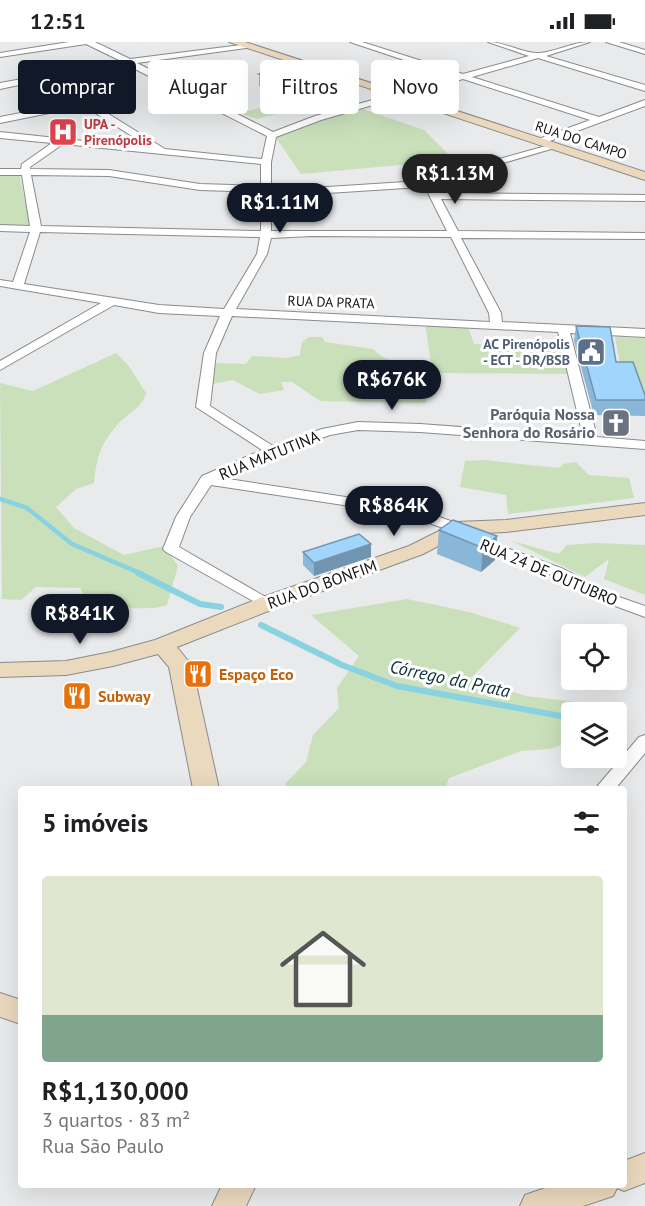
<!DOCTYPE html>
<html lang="pt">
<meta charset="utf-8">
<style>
body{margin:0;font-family:"PT Sans",sans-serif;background:#f2f2f2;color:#202124;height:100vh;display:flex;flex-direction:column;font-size:22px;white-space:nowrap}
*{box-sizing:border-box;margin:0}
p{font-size:20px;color:#757577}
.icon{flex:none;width:33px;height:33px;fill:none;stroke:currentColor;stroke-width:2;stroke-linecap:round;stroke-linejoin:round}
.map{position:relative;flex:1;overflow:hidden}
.sheet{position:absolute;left:18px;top:744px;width:609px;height:402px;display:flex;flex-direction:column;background:#fff;border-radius:6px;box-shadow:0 6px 24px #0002}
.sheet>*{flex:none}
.guide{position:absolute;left:18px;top:18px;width:609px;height:54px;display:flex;gap:12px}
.buttons{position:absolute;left:561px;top:582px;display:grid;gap:12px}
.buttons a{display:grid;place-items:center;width:66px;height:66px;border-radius:6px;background:#fff;box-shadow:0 6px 24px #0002;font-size:30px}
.price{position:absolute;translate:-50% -51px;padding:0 14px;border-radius:21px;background:#111827;color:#fff;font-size:20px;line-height:39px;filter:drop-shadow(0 2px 3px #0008)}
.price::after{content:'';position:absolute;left:50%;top:36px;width:18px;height:14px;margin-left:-9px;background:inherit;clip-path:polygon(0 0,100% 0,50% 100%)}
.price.active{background:#222;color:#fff}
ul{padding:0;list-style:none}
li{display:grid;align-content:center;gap:12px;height:318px;padding:0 24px}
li+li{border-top:2px solid #e0e0e0}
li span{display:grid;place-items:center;height:186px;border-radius:6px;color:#555}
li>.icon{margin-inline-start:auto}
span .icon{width:108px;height:108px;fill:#fffc;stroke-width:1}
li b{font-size:26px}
h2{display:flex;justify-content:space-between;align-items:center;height:72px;padding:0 24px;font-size:26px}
.pill{padding:0 21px;border-radius:6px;background:#fff;box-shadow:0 6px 24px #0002;font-size:21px;line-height:54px}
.pill.active{background:#111827;color:#fff}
.status{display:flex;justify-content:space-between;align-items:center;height:42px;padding:0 30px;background:#fff;direction:ltr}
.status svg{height:16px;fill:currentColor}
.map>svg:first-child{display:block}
.green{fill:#c9e0bb}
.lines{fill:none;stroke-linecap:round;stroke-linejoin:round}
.stream-far1{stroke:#88d2e1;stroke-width:4.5}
.stream{stroke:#88d2e1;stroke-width:6}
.street-casing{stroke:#898b8c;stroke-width:2}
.secondary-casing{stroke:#898b8c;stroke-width:2}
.street{fill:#fff;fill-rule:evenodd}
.secondary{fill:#ebd9be;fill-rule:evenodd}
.wall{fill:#8ab7d8}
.shaded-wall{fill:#7195b0}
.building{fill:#a1d5fb;stroke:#7195b0;stroke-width:1.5}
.labels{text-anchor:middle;stroke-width:6;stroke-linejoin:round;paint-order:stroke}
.far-health-label{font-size:14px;font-weight:bold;fill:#be3a42;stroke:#fff;text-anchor:start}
.far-street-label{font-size:14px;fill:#141415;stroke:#fff}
.far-service-label{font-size:14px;font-weight:bold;fill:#4e5e75;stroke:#fff;text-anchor:end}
.worship-label{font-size:16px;font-weight:bold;fill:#5b616d;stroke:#fff;text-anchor:end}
.street-label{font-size:16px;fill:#141415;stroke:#fff}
.food-label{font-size:16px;font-weight:bold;fill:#c56008;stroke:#fff;text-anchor:start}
.water-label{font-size:18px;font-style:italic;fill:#0b3037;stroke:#fff}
</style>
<div class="status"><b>12:51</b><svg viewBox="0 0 49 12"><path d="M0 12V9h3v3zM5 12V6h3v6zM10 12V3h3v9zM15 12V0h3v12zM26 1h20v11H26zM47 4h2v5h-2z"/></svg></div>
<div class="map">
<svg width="645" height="1164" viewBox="0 0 645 1164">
<rect width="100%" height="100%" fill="#e8eaeb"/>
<g class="green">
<polygon points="275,62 292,68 257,77 239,71"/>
<polygon points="360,66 424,88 454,118 301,132 275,94 320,77"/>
<polygon points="19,132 31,186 0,185 0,133"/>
<polygon points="425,280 467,282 474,302 561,302 570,332 433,331 431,324 426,361 320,359 292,340 281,340 284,348 260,352 233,338 212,342 213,321 246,322 252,314 287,316 300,313 302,300 309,295 322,295 325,300 373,307 382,315 391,318 431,322"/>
<polygon points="615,295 645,296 645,357 637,330 621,329"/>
<path d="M116 311 128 323 146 351C142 366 129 370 119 381 100 402 97 414 94 441L76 447 56 465 74 486 124 513 164 504 178 524 167 563 155 566 93 567 80 546 36 545 21 558 2 557 0 341 33 349Z"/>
<polygon points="483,418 559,426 563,422 576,420 589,433 629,436 634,456 508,472 506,453 460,445 465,419"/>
<polygon points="512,499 559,512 567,503 595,501 645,503 645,553 604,537 609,517 585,535"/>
<polygon points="407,557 469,570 520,586 470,637 526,654 577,660 588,670 572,670 571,699 550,707 521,709 449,736 445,747 285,747 286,741 306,720 313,693 339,666 337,646 359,614 311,573"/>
</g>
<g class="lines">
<polyline class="stream-far1" points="0,457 27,466 72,502 142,532"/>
<g class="stream">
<polyline points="138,531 200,562 221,565"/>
<polyline points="261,583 342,623 397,644 572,676"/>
</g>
<g class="street-casing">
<g id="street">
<path d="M69 0H95L130 17 249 2V6H246L137 21 273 90 315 74 455 35 350 0H362L463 32 529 14 488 0C505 0 524 12 539 11 556 10 572 0 590 0L546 14 645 43V49L538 16 472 35 599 75 645 58V64L539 103 534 100 536 98 590 78 463 37 321 78 276 95 271 120V145L312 146 421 139 553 102 558 105 421 145 312 152 271 151V189H447L426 147 431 144 435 145 438 151 645 153V159L441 157 458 189 645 191V197L461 196 501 271 502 280 645 287V295L570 291 597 395 645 399V407L420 390 358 388 330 393 277 412 222 436 411 465 462 483 485 498 561 526 619 555 645 564V575L607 561 549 532 475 504 452 489 403 472 211 443 190 475 179 505 276 561 274 564H262L166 510 163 507 176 475 202 434 262 408 196 365 204 311 220 274 159 271 114 263 0 328V319L101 261 0 244V238L13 240 30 190 0 189V183L30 184 22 133H0V127H21L22 122 52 101 0 96V90L151 106 84 64 0 81V75L78 60 43 38 0 47V41L121 19 86 2 0 15V11ZM127 23 267 94 262 117 165 107 52 37ZM63 102 261 122V144L200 142 109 128 30 127V125ZM31 133 109 134 200 148 261 150V189L41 184ZM40 190 260 195 257 212 224 267 159 263 24 242ZM312 194 451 195 489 271 490 280 236 267 267 212 271 196ZM232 274 558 290 583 394 420 382 358 380 322 387 273 404 210 364 216 311Z"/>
<polygon points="606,0 619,0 645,8 645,12"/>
<polygon points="645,693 645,711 615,747 595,747 639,695"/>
</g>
</g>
<g class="secondary-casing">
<g id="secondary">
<polygon points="229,0 245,0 645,130 645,138"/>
<polygon points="645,461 645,473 506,490 461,492 423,512 276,566 177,605 192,624 219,747 193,747 169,625 158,612 113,624 66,633 0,635 0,621 66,619 111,610 155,598 260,556 409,504 457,480 506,478"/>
<polygon points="0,951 21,958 21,982 0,975"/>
<polygon points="645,1111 645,1141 624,1149 617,1146 613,1154 583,1164 520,1164 525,1153 554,1143 624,1143 624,1119"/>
<polygon points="222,1143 256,1143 246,1164 212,1164"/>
</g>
</g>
<use href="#street" class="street"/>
<use href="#secondary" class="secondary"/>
</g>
<g class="wall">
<polygon points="259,32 348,51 314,61 259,44"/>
<polygon points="576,284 645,353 645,374 594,373 574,299"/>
<polygon points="439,488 497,494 495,518 481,530 437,512"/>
<polygon points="303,510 371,515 314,534 303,523"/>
</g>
<g class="shaded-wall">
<polygon points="349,39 348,51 314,61 314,48"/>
<polygon points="497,494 495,518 481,530 483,506"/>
<polygon points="371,502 371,515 314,534 314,521"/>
</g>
<g class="building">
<polygon points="297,22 349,39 314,48 259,32"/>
<polygon points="576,284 610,285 616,320 633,320 645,353 645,358 596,358"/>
<polygon points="453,478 497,494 483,506 439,488"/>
<polygon points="359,492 371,502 314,521 303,510"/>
</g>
<defs>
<g id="hospital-square" transform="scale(1.5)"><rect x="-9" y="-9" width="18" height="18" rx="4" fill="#e0444e" stroke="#fff"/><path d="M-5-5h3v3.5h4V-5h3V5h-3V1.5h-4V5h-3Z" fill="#fff"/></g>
<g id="civic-square" transform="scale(1.5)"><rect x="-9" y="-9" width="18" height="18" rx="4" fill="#5c6f8a" stroke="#fff"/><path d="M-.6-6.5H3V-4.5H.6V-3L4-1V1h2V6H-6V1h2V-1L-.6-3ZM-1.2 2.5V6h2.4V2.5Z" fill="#fff"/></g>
<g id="church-square" transform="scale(1.5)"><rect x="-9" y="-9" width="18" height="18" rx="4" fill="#6b7280" stroke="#fff"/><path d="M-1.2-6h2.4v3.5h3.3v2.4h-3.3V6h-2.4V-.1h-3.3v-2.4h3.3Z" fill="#fff"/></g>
<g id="restaurant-square" transform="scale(1.5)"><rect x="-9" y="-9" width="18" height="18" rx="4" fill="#e8710a" stroke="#fff"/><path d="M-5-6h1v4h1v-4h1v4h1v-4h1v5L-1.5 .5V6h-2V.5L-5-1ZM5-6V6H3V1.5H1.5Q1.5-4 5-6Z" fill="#fff"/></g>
</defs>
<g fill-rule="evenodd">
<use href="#hospital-square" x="63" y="90"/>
<use href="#civic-square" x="591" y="310"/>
<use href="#church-square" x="616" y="381"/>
<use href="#restaurant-square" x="198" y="632"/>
<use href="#restaurant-square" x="77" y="654"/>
</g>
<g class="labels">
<g class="far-health-label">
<text x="84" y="87">UPA -<tspan x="84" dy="16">Pirenópolis</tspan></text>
</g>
<g class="far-street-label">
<text transform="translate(581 98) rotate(18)" y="5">RUA DO CAMPO</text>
<text transform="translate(331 260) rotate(2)" y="5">RUA DA PRATA</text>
</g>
<g class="far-service-label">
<text x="570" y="307">AC Pirenópolis<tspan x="570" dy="16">- ECT - DR/BSB</tspan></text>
</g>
<g class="worship-label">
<text x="595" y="378">Paróquia Nossa<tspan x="595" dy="18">Senhora do Rosário</tspan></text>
</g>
<g class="street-label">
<text transform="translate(269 413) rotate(-22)" y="6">RUA MATUTINA</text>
<text transform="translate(549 530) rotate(23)" y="6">RUA 24 DE OUTUBRO</text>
<text transform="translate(322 542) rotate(-20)" y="6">RUA DO BONFIM</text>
</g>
<g class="food-label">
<text x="219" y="638">Espaço Eco</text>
<text x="98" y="660">Subway</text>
</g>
<g class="water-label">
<text transform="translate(450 637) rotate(12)" y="6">Córrego da Prata</text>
</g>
</g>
</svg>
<div class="buttons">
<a><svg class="icon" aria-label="locate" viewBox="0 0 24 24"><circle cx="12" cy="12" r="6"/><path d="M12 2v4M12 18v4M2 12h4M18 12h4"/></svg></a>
<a><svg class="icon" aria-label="layers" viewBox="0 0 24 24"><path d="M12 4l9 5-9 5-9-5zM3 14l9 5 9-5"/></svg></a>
</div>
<b class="price active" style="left:455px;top:163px">R$1.13M</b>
<b class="price" style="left:280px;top:192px">R$1.11M</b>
<b class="price" style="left:392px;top:369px">R$676K</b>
<b class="price" style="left:394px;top:495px">R$864K</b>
<b class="price" style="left:80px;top:603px">R$841K</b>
<div class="guide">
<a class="pill active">Comprar</a>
<a class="pill">Alugar</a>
<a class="pill">Filtros</a>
<a class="pill">Novo</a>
</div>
<section class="sheet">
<h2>5 imóveis<svg class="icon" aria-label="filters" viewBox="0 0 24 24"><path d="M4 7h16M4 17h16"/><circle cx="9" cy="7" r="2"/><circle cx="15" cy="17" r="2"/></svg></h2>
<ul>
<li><span style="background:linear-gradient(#dfe7d0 75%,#7fa58c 0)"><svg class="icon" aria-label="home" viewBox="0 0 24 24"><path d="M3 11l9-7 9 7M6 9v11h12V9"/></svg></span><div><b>R$1,130,000</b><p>3 quartos · 83 m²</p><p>Rua São Paulo</p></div></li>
</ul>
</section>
</div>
